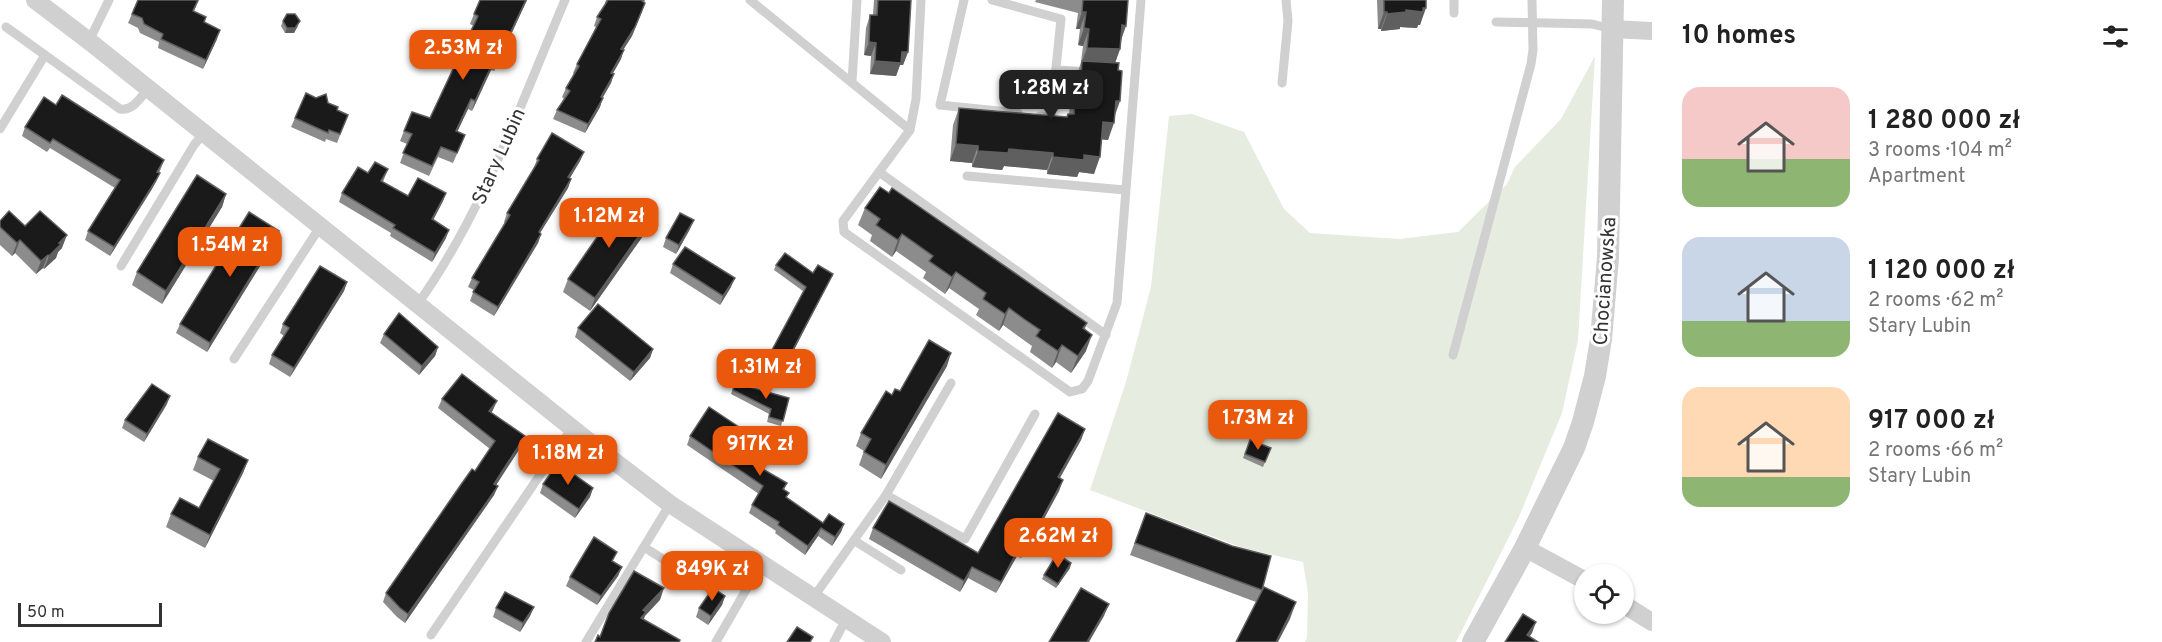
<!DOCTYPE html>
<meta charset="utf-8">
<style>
body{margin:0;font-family:Overpass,sans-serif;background:#f2f2f2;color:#222;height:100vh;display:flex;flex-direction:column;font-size:22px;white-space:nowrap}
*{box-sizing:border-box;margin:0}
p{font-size:20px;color:#767676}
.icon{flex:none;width:33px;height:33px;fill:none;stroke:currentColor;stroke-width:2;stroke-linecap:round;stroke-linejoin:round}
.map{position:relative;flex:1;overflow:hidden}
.drawer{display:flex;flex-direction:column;background:#fff;width:510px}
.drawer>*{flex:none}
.tools{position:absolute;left:1574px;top:564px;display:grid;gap:12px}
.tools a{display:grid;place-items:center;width:60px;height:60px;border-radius:50%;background:#fff;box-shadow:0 2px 4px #0004;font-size:30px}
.scale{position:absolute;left:18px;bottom:15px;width:144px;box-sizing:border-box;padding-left:6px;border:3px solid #333;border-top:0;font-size:16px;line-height:21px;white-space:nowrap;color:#333;-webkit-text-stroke:4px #fff;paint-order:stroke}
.price{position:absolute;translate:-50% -51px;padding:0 14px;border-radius:12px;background:#ea580c;color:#fff;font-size:20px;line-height:39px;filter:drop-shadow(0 2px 3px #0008)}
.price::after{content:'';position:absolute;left:50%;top:36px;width:18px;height:14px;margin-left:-9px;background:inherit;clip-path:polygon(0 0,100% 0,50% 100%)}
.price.active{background:#222;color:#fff}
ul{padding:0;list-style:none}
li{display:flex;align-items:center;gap:18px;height:150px;padding:0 30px}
li span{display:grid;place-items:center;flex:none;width:168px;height:120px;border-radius:18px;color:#555}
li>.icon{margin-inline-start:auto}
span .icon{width:72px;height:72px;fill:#fffc;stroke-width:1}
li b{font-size:26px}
h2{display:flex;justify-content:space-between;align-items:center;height:72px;padding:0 30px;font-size:26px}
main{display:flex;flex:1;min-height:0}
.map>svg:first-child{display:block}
.green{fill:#e6ecdf}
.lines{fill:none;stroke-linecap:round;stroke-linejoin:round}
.service{stroke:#d0d0d0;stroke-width:9}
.minor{stroke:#d0d0d0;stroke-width:18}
.tertiary{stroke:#d0d0d0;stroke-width:22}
.wall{fill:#8c8c8c}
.shaded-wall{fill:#5f5f5f}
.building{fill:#1a1a1a;stroke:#5f5f5f;stroke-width:1.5}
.labels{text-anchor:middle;stroke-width:6;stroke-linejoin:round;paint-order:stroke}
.street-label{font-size:20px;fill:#333;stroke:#fff}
</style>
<main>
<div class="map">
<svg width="1652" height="642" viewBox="0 0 1652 642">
<rect width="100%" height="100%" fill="#fff"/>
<polygon class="green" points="1595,56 1578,340 1562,413 1518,519 1456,642 1305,642 1307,638 1308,593 1303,562 1243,548 1090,490 1126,382 1151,287 1169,116 1192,114 1244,132 1284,209 1310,233 1399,239 1458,232 1507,184 1515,167 1561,119"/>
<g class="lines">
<g class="service">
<polyline points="750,0 910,130 916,99 921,0"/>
<polyline points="964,0 940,105 1018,113"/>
<polyline points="992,0 1061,19 1051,117 1040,116"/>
<polyline points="1454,0 1454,13"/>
<polyline points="1496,22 1592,24 1612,29"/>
<path d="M6 27 120 109C133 111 140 98 148 89"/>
<polyline points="89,41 109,0"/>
<polyline points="1057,70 1090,72"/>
<polyline points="852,82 857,0"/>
<polyline points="1282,83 1288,21 1286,0"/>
<polyline points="0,129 45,55"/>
<polyline points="910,130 879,172 1106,335"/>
<polyline points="879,172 843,221 844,232 1070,392 1082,389 1088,381 1117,303 1141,0"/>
<polyline points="967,176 1125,190"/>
<polyline points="121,266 194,145 204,133"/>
<path d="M417 305C483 213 521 103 565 0"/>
<polyline points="1453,355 1531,64 1533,50 1532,0"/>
<polyline points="234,359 320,227"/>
<polyline points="886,495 965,539 1035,414"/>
<polyline points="855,541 901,570"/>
<polyline points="644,547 680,570"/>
<polyline points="813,598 886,495 951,383"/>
<polyline points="431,635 572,428"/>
<polyline points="586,642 670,504"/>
<polyline points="716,642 761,564"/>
<polyline points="834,642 846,619"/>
</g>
<g class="minor">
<polyline points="35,0 89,41 597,448 670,504 882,642"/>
<polyline points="1612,29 1652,31"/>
<polyline points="1525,548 1584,580"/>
<polyline points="1623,604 1652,622"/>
</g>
<polyline class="tertiary" points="1473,642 1525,548 1574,448 1583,422 1595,376 1601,339 1608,258 1613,0"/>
</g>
<g class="wall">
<polygon points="138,0 199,0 194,11 217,39 203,69 158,48 159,42 140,33 138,28 128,23"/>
<polygon points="527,0 494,71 491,70 472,111 468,109 457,131 465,135 453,163 438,157 429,176 400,163 407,144 400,141 404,131 430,118 474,26 470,24 474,14"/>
<polygon points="606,0 645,0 642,12 632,36 623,50 621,59 613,73 611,83 602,98 600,107 585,133 553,119 557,110 564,99 562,97 566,88 574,74 573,73 577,64 596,27 594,26 597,17 606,3 605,3"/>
<polygon points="874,0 911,0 908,52 903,65 900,65 896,76 870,74 871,56 864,55 866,28 870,15 873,15"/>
<polygon points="1036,0 1128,0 1120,49 1115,63 1114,116 1108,140 1102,139 1094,174 1079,172 1077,177 1047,174 1047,170 1004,166 1002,170 972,167 972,163 950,161 953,125 959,108 1066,117 1068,114 1069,114 1071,94 1081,62 1083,46 1078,45 1080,29 1076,29 1078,13 1035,2"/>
<polygon points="1377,0 1426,0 1420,25 1418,25 1417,28 1400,27 1400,29 1381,31 1381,29 1378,29"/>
<polygon points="283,21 298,26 294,33 285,33 281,26"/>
<polygon points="328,103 337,111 348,115 337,143 326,139 325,142 291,127 295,118"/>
<polygon points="56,105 164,160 156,182 110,256 85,240 88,231 115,188 50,148 47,152 22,136 25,127"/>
<polygon points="584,152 580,161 570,178 571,179 568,188 540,233 541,234 538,243 494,316 470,301 474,290 468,287 472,278 505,223 504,222 507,213 535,168 534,168 537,159"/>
<polygon points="388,169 383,182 408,196 446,193 443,201 433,220 446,238 432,262 390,236 391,233 339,202 342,193 368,173"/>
<polygon points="226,194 222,207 162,304 132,285 137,272"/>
<polygon points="865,208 1087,323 1085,329 1086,351 1071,373 1056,362 1052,368 1030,352 1032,346 1018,336 1003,325 999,331 976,315 979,309 949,288 945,294 923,278 926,272 896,251 892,257 870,241 872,235 858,225"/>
<polygon points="0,221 25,226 62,248 58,252 56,258 44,269 43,268 36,274 15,253 12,256 0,245"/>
<polygon points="690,229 676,254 663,247 666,238"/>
<polygon points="279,231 276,240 207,352 176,333 180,324"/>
<polygon points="645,233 590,311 563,292 568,279"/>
<polygon points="673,264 731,287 720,305 670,273"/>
<polygon points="776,265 813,273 833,274 780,377 763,368 803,291 774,270"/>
<polygon points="347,282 344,291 290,377 269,364 272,355 284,336 280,333 283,324"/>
<polygon points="578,328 653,349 650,358 630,381 575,337"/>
<polygon points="384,334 438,347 435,356 419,375 380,343"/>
<polygon points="947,366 881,479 859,465 864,451 856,446 861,433 892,395"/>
<polygon points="735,383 789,398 781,426 767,422 769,414 731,394"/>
<polygon points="442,399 493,410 491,413 525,436 522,445 496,485 498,486 494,495 405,623 397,617 383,602 386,593 475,471 490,449 438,408"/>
<polygon points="167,404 144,442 122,428 125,420"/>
<polygon points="1085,429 1081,440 1060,478 1063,480 1059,491 1034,537 1021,558 1017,556 996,593 968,578 960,592 869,539 873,528 978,553"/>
<polygon points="690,436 763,454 756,465 787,483 784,490 787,498 823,523 844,524 841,532 832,546 818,536 805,555 775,533 776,531 749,513 752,505 759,494 687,445"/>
<polygon points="1250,440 1271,448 1263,467 1243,458"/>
<polygon points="198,457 248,460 243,473 205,548 166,527 171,514 199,508 214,481 193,470"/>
<polygon points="543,484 593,488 590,497 575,518 540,493"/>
<polygon points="1146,513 1262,590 1260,595 1290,619 1256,602 1130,555"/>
<polygon points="1071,563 1070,568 1056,588 1042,579 1044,575"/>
<polygon points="622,567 618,576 597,605 566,586 570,577"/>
<polygon points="725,596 722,605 708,625 696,617 699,608"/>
<polygon points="534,607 530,616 520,632 493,617 496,608"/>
</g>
<g class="shaded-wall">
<polygon points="526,0 527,0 494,71 497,61"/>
<polygon points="645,3 632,36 618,58 621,49"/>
<polygon points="1426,8 1420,25 1418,25 1417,28 1400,27 1400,29 1381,31 1387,14 1406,10"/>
<polygon points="1082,12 1086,12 1080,29 1076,29"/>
<polygon points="1384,12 1387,12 1381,29 1378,29"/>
<polygon points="300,21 294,33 285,33 287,28"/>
<polygon points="1122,25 1126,26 1120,43"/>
<polygon points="1084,28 1089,29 1083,46 1078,45"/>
<polygon points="220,30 217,39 203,69 206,60"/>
<polygon points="869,42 876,43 871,56 864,55"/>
<polygon points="1087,48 1120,49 1114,66 1081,64"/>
<polygon points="624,50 621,59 608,82 611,73"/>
<polygon points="902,52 908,52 903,65 900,65 896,76 870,74 875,61"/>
<polygon points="494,60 491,70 472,111 475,101"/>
<polygon points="614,74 611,83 598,106 601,97"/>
<polygon points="603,98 600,107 585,133 588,124"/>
<polygon points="471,99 468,109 453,141 456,131"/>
<polygon points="1116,101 1120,101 1114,118"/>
<polygon points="1103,122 1114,123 1108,140 1097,139"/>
<polygon points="956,144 978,146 972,163 950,161"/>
<polygon points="1009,149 1053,153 1047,170 1004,166 1002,170 972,167 978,151"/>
<polygon points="584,152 580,161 565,186 568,177"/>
<polygon points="1084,155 1100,157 1094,174 1079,172 1077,177 1047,174 1053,157"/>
<polygon points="160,173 152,189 110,256 114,247"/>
<polygon points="571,179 568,188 535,241 539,232"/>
<polygon points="446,193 443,201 429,228 432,219"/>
<polygon points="226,194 222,207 162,304 166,291"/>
<polygon points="650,220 645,233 590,311 595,298"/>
<polygon points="694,220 690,229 676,254 679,245"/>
<polygon points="449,230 446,238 432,262 435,253"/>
<polygon points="279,231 276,240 207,352 210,343"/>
<polygon points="541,234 538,243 494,316 498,307"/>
<polygon points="902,234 896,251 892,257 898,240"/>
<polygon points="67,235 62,248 58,252 56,258 44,269 49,256 59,243"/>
<polygon points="20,240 15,253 12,256 17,243"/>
<polygon points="48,255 43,268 36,274 41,261"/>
<polygon points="956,272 949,288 945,294 952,277"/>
<polygon points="833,274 831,278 780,377 781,372"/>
<polygon points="735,278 731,287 720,305 723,296"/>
<polygon points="347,282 344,291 290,377 294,368"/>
<polygon points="1009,308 1003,325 999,331 1005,314"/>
<polygon points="1092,335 1086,351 1071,373 1078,356"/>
<polygon points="1062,345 1056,362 1052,368 1058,351"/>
<polygon points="438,347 435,356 419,375 422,366"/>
<polygon points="653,349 650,358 630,381 634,372"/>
<polygon points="951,353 947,366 881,479 886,465"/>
<polygon points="170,396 167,404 144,442 147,434"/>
<polygon points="497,401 493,410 486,420 489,411"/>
<polygon points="1085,429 1081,440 1054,488 1058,477"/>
<polygon points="525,436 522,445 491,493 494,484"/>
<polygon points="766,445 763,454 751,472 754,464"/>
<polygon points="248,460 243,473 205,548 210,535"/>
<polygon points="1063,480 1059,491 1034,537 1021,558 1025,547"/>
<polygon points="498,486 494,495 405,623 408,614"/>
<polygon points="593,488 590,497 575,518 579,509"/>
<polygon points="844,524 841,532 832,546 835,537"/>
<polygon points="821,528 818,536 805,555 808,546"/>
<polygon points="1021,544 1017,556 996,593 1001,582"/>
<polygon points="1071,563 1070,568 1056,588 1058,584"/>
<polygon points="622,567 618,576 597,605 601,596"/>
<polygon points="972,567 968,578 960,592 964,581"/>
<polygon points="664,588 660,600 645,616 642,624 636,630 643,610"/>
<polygon points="725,596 722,605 708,625 711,616"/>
<polygon points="1296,602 1290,619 1278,642 1276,642"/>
<polygon points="1109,604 1104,616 1089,642 1087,642"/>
<polygon points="534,607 530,616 520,632 523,623"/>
<polygon points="1536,622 1532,633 1526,642 1527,635"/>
</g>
<g class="building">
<polygon points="138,0 198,0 193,11 206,17 204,22 220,30 206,60 161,39 163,34 144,24 142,18 132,14"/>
<polygon points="480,0 526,0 497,61 494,60 475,101 471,99 456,131 465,135 457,153 441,147 432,166 403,153 412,134 404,131 412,112 430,118 478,16 474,14"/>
<polygon points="608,0 643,0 642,1 645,3 635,27 621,49 624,50 611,73 614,74 601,97 603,98 588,124 557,110 570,91 566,88 579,66 577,64 601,19 597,17"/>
<polygon points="878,0 911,0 908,52 902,52 901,63 875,61 876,43 869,42 870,15 877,15"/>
<polygon points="1083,0 1128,0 1126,26 1122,25 1120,49 1087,48 1089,29 1084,28 1086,12 1082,12"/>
<polygon points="1384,0 1426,0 1426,8 1423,8 1423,12 1406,10 1406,12 1387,14 1387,12 1384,12"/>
<polygon points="287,14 295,14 300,21 295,28 287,28 283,21"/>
<polygon points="1082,61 1119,63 1118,70 1122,71 1120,101 1116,101 1114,123 1103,122 1100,157 1084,155 1084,160 1053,157 1053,153 1009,149 1008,153 978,151 978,146 956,144 959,108 1067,117 1068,114 1074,114 1077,77 1081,77"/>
<polygon points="306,93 316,98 326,94 328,103 338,107 337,110 348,115 340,134 329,130 328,133 295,118"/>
<polygon points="62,95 164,160 157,172 160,173 156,180 114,247 88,231 120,180 53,139 50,143 25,127 44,97 56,105"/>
<polygon points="552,133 584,152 568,177 571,179 539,232 541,234 498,307 473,292 479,282 472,278 510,215 507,213 539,160 537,159"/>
<polygon points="375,162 388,169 381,181 408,196 418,178 446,193 432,219 449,230 435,253 393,228 395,225 342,193 358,167 368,173"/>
<polygon points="197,175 226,194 166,291 137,272"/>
<polygon points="880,187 889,193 892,188 1087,323 1083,328 1092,335 1078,356 1062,345 1058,351 1036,336 1040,330 1024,319 1009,308 1005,314 983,299 986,293 956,272 952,277 929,261 933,256 902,234 898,240 876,225 880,219 865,208"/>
<polygon points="622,201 650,220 595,298 568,279"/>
<polygon points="9,211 25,226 40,211 67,235 59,243 61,244 49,256 48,255 41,261 20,240 17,243 0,227 0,221"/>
<polygon points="249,212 279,231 210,343 180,324"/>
<polygon points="680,213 694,220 679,245 666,238"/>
<polygon points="685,247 735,278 723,296 673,264"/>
<polygon points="785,253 813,273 818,265 833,274 781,372 765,363 806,287 776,265"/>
<polygon points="320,266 347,282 294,368 272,355 289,328 283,324"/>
<polygon points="598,304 653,349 634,372 578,328"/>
<polygon points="399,313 438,347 422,366 384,334"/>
<polygon points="929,340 951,353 886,465 864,452 871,439 861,433 886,391 892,395 895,389 900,391"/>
<polygon points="462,374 497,401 489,411 525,436 494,484 498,486 408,614 400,608 386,593 460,486 472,469 475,471 495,441 442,399"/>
<polygon points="735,383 789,398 783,421 769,417 771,409 733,390"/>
<polygon points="152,384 170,396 147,434 125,420"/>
<polygon points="709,407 766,445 754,464 787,483 783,489 789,493 786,497 823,523 829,514 844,524 835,537 821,528 808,546 778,525 779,522 752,505 763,486 690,436"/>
<polygon points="1058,413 1085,429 1058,477 1063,480 1038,526 1025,547 1021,544 1001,582 972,567 964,581 873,528 889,501 978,553"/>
<polygon points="208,439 248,460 210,535 171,514 180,498 199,508 220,469 198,457"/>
<polygon points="1250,440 1271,448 1265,462 1245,454"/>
<polygon points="558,463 593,488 579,509 543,484"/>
<polygon points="1146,513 1232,546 1271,556 1262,590 1135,543"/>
<polygon points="594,537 617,552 612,561 622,567 601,596 570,577"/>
<polygon points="1057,554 1071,563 1058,584 1044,575"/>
<polygon points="634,571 664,588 643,610 646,612 641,618 680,640 679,642 595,642 598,635 600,637 609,613"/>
<polygon points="1264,587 1296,602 1276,642 1236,642"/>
<polygon points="713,588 725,596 711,616 699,608"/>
<polygon points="1081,588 1109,604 1087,642 1049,642"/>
<polygon points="505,592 534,607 523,623 496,608"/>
<polygon points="1523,614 1536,622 1527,635 1538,642 1505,642"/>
<polygon points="797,627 813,637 810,642 787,642"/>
</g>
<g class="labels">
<g class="street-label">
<text transform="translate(498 156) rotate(-66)" y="7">Stary Lubin</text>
<text transform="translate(1604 281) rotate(-86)" y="7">Chocianowska</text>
</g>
</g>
</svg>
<div class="tools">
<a><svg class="icon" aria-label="locate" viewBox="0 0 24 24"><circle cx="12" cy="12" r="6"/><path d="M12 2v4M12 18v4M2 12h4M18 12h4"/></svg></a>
</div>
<div class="scale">50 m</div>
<b class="price" style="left:463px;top:81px">2.53M zł</b>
<b class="price active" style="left:1051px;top:121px">1.28M zł</b>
<b class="price" style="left:609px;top:249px">1.12M zł</b>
<b class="price" style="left:230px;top:278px">1.54M zł</b>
<b class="price" style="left:766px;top:400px">1.31M zł</b>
<b class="price" style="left:1258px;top:451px">1.73M zł</b>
<b class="price" style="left:760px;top:477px">917K zł</b>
<b class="price" style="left:568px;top:486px">1.18M zł</b>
<b class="price" style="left:1058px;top:569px">2.62M zł</b>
<b class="price" style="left:712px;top:602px">849K zł</b>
</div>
<section class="drawer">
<h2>10 homes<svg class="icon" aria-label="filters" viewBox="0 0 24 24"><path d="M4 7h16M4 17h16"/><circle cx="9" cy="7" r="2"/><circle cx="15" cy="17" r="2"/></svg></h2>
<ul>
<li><span style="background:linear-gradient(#f6c9c9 60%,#8fb573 0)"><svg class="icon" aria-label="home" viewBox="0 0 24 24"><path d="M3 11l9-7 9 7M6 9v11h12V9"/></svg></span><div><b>1 280 000 zł</b><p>3 rooms · 104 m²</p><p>Apartment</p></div></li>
<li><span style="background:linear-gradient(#c9d6e8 70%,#8fb573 0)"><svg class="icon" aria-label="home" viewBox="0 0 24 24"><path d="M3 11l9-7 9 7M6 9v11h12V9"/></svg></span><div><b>1 120 000 zł</b><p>2 rooms · 62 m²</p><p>Stary Lubin</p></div></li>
<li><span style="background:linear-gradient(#ffd9b3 75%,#8fb573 0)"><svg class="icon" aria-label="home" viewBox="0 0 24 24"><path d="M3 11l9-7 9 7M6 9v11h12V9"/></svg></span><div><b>917 000 zł</b><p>2 rooms · 66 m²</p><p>Stary Lubin</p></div></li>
</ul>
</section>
</main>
